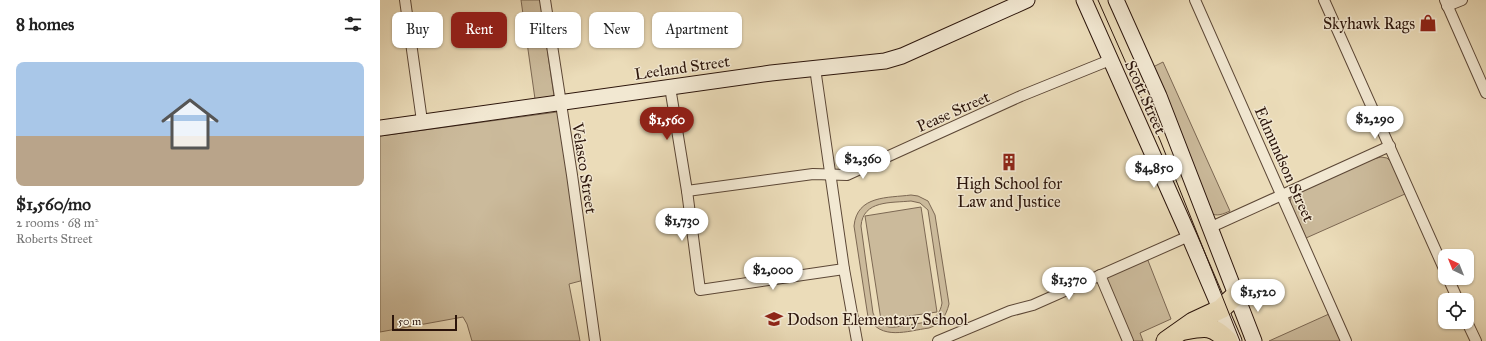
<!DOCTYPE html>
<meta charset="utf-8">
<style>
body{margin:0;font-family:"IM FELL Great Primer",serif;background:#f2f2f2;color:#222;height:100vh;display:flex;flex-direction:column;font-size:15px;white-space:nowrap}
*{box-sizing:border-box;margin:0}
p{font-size:13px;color:#767676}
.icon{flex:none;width:22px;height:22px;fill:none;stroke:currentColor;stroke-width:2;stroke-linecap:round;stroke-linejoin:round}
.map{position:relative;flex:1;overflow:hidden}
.details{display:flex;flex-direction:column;background:#fff;width:380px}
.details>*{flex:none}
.guide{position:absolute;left:12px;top:12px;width:380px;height:36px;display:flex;gap:8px}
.needle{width:26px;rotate:317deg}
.controls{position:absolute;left:1058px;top:249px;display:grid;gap:8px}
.controls a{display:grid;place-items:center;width:36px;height:36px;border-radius:8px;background:#fff;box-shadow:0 1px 3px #0004;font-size:20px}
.scale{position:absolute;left:12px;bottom:10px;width:65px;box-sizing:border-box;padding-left:4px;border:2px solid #2c150b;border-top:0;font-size:11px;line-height:14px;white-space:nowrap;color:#2c150b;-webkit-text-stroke:3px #f2e8d2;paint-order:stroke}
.price{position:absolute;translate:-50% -34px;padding:0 9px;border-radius:14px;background:#fff;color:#222;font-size:13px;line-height:26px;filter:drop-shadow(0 1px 2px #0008)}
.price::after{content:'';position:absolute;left:50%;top:24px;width:12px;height:9px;margin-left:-6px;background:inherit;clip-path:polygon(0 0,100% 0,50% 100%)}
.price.selected{background:#8f2418;color:#fff}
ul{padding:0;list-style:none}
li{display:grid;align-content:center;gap:8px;height:212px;padding:0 16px}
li+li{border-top:1px solid #e0e0e0}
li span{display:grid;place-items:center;height:124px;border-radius:8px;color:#555}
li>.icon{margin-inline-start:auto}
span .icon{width:72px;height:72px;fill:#fffc;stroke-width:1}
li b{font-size:17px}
h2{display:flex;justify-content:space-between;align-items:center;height:48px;padding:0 16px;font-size:17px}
.chip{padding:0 14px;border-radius:8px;background:#fff;box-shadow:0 1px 3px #0004;font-size:14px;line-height:36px}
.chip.selected{background:#8f2418;color:#fff}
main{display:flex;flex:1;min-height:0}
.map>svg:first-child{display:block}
.green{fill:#cbba9b;stroke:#7c6853;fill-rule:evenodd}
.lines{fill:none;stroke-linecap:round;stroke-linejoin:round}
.minor-casing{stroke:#5c4736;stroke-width:12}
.secondary-casing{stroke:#2c150b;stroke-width:17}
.motorway-casing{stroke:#2c150b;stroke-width:21}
.minor{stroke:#f2e8d2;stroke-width:10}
.secondary{stroke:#f2e8d2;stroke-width:15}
.motorway{stroke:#ebdcb9;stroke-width:19}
.tram{stroke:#2c150b;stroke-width:1}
.labels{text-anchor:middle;stroke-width:3;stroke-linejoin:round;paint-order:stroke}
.poi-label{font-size:16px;fill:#2c150b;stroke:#f2e8d2;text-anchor:end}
.street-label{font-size:16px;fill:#2c150b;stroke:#f2e8d2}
</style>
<main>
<section class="details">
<h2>8 homes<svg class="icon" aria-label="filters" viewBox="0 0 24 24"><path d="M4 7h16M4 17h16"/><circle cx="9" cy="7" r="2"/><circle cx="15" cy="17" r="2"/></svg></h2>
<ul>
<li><span style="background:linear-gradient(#a9c7e8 60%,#b9a48a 0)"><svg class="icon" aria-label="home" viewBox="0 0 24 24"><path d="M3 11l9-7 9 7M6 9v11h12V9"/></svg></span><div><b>$1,560/mo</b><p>2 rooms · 68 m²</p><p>Roberts Street</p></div></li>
</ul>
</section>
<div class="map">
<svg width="1106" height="341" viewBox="0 0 1106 341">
<rect width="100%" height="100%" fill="#ebdcb9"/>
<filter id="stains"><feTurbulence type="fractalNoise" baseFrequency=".005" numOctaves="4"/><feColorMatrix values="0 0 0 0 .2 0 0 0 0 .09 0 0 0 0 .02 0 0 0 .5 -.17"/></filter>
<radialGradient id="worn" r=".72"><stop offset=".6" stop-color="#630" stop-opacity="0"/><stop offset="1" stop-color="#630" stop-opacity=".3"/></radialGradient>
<g class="green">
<polygon points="141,0 160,0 174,96 155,99"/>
<path d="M783 62 850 211C843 214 837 217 830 213L773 67Z"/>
<polygon points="177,112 179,119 204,280 189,284 200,341 92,341 87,324 83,317 0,332 0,136"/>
<polygon points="1001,157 1007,158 1011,162 1025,194 926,238 910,202 911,197 915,193 990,160"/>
<path d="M531 195 538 196 548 201 555 215 569 304C566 316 561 324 549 328 527 331 501 341 488 317L474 226C477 195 508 198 531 195ZM531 201 540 203 548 210 562 303C559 322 543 323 527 325 521 326 514 328 509 327 501 325 496 320 493 313L481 226C483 200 511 203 531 201Z"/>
<polygon points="541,207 557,312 501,320 485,216"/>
<polygon points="767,258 791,319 760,333 763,341 751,341 724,278"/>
<polygon points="949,314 961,341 889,341"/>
</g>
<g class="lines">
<g class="minor-casing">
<g id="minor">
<polyline points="25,0 42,121"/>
<polyline points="165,0 192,175 215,341"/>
<polyline points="815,0 966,341"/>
<polyline points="944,0 1065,271"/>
<polyline points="1065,0 1106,93"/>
<polyline points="1067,6 1082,0"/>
<polyline points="435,68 464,269 477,341"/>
<polyline points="290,87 307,191 320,290 464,269"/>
<polyline points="307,191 433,174 467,175 641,96 730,60"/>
<polyline points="829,228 1010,146"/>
<polyline points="720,275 748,341"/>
<polyline points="1068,278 1078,300"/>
<polyline points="1087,322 1096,341"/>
<polyline points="558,341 630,311 653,305 809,236"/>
</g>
</g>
<g class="secondary-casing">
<g id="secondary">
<polyline points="704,0 809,236 854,341"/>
<polyline points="736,0 779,96 874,341"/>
<polyline points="0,128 391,73 505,61 522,56 647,0"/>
</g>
</g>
<g class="motorway-casing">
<g id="motorway">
<path d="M805 330C826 326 833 325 848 341"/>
<polyline points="786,341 813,322 841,309 856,295"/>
</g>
</g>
<use href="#minor" class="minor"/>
<use href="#secondary" class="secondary"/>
<use href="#motorway" class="motorway"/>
<polyline class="tram" points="718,0 780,140 860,341"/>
</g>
<defs>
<g id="shop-bare" transform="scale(1.38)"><path d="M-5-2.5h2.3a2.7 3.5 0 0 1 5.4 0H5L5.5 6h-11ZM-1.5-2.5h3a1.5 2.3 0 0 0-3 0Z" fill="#8f2418" stroke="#f2e8d2" stroke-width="2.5" paint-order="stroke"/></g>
<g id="building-bare" transform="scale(1.38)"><path d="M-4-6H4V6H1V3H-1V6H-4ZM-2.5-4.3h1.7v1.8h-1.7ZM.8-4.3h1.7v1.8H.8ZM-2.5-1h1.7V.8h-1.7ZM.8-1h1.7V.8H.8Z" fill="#8f2418" stroke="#f2e8d2" stroke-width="2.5" paint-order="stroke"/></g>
<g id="school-bare" transform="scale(1.38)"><path d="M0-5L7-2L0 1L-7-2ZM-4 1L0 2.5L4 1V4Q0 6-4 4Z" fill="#8f2418" stroke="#f2e8d2" stroke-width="2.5" paint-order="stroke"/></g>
</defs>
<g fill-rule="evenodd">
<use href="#shop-bare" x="1048" y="23"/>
<use href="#building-bare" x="629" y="162"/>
<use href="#school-bare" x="394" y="319"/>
</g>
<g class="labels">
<g class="poi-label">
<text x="1035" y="29">Skyhawk Rags</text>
<text x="629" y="189" text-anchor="middle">High School for<tspan x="629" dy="18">Law and Justice</tspan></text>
<text x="407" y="325" text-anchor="start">Dodson Elementary School</text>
</g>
<g class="street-label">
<text transform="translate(302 67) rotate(-8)" y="6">Leeland Street</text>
<text transform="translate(766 97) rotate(66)" y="6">Scott Street</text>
<text transform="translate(573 111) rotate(-24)" y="6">Pease Street</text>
<text transform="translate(905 164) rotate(66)" y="6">Edmundson Street</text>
<text transform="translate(205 168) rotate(81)" y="6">Velasco Street</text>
</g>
</g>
<rect width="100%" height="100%" filter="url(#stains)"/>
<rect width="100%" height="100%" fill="url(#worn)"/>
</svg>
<div class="controls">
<a><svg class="needle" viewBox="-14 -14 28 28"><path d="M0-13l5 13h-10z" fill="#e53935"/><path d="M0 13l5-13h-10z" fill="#767676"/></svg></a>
<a><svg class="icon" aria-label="locate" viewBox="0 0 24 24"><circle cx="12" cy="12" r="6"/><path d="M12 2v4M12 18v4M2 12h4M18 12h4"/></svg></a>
</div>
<div class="scale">50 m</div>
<b class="price" style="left:995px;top:140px">$2,290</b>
<b class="price selected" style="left:287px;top:141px">$1,560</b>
<b class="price" style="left:483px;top:180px">$2,360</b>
<b class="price" style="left:774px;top:189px">$4,850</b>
<b class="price" style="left:302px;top:242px">$1,730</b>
<b class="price" style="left:393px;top:291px">$2,000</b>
<b class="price" style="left:689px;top:301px">$1,370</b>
<b class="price" style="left:878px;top:313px">$1,520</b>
<div class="guide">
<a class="chip">Buy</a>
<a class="chip selected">Rent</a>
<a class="chip">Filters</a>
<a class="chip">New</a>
<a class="chip">Apartment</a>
</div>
</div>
</main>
